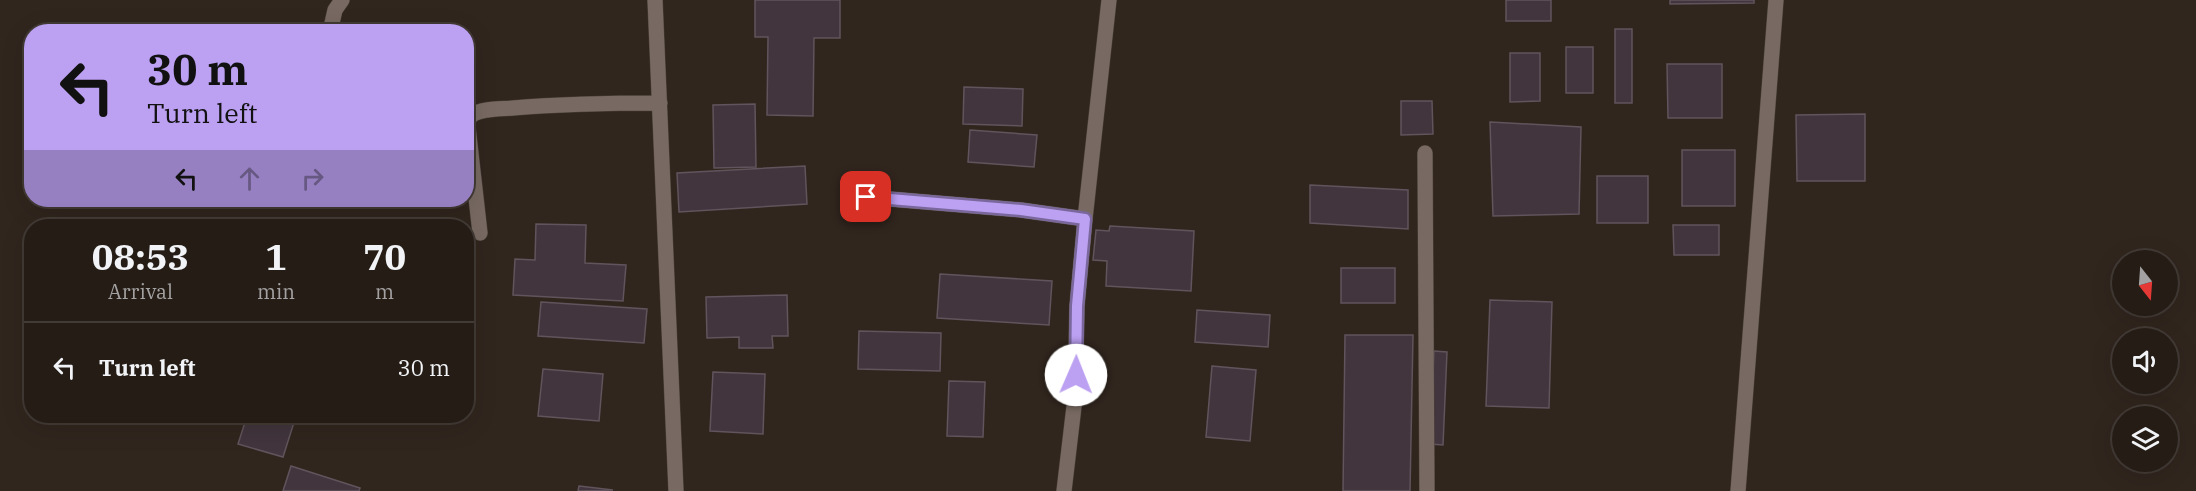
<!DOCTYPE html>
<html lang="en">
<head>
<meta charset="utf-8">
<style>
  :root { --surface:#251c16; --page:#312923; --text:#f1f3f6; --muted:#a3a1a1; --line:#423a35 }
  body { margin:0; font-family:"IBM Plex Serif",serif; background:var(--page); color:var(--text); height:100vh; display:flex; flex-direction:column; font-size:22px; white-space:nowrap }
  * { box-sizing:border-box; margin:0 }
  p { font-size:20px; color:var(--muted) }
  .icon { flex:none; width:33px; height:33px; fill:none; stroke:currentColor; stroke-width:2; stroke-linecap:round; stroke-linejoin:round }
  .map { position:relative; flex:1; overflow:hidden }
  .side { position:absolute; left:24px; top:219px; width:450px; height:204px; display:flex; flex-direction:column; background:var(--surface); border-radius:24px; box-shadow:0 6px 24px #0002,0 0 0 2px var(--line) }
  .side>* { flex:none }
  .hud { position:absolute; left:24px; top:24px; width:450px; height:183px; border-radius:24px; box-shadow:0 6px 24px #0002,0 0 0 2px var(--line); background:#bca0f2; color:#111; overflow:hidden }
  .needle { width:39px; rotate:163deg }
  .fabs { position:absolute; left:2112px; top:250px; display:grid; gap:12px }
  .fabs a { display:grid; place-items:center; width:66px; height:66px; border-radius:50%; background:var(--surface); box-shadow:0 6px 24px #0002,0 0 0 2px var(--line); font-size:30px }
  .pin { position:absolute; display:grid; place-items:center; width:51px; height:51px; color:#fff; margin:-26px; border-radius:12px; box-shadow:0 3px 9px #0006 }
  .me { position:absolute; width:66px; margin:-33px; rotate:1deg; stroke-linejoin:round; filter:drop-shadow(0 0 4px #0008) }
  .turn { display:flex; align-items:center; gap:21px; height:126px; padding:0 24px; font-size:27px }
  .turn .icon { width:78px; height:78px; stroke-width:2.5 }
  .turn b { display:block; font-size:42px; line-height:51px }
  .lanes { display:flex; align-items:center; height:57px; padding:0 24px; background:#0003; justify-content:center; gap:30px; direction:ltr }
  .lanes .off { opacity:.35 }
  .eta { display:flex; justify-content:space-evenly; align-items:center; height:102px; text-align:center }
  .eta b { font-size:36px; font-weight:800; line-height:42px }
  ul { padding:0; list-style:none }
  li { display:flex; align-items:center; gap:18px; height:90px; padding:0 24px; border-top:2px solid var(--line) }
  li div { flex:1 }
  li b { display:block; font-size:22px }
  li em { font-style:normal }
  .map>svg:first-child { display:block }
  .building { fill:#42353d; stroke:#61545c; stroke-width:1.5 }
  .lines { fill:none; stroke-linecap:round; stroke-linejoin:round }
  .street-casing { stroke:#4b423c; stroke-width:16 }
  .street { stroke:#786a62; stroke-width:15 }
  .route-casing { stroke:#7a689d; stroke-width:15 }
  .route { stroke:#bca0f2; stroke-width:10 }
</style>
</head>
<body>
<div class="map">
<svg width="2196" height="491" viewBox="0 0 2196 491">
  <rect width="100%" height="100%" fill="#31261e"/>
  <path class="building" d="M 755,0 L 840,0 L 840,38 L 814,38 L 813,116 L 767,115 L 768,37 L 755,37 Z
    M 1506,0 L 1551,0 L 1551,21 L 1506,21 Z
    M 1670,0 L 1754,0 L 1754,3 L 1670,4 Z
    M 1615,29 L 1632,29 L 1632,103 L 1615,103 Z
    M 1566,47 L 1593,47 L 1593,93 L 1566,93 Z
    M 1510,53 L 1540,53 L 1540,101 L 1510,102 Z
    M 1667,64 L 1722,64 L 1722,118 L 1668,118 Z
    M 964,87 L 1023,89 L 1022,126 L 963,124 Z
    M 1401,101 L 1432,101 L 1433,134 L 1401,135 Z
    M 755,104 L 756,167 L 714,168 L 713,105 Z
    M 1865,114 L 1865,181 L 1797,181 L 1796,115 Z
    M 1490,122 L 1581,127 L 1579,214 L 1493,216 Z
    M 970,130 L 1037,135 L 1034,167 L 968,162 Z
    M 1682,150 L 1735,150 L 1735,206 L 1682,206 Z
    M 805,166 L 807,204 L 679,212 L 677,173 Z
    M 1597,176 L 1648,176 L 1648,223 L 1597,223 Z
    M 1310,185 L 1408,190 L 1408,229 L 1310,223 Z
    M 536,224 L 586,225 L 585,263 L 626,265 L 623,301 L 513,295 L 515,259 L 535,260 Z
    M 1673,225 L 1719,225 L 1719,255 L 1674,255 Z
    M 1110,226 L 1194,231 L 1191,291 L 1106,286 L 1107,261 L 1093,260 L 1096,230 L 1109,231 Z
    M 1341,268 L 1395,268 L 1395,303 L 1341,303 Z
    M 940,274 L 1052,281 L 1049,325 L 937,318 Z
    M 787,295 L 788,336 L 772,336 L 773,348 L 739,348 L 739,337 L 707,338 L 706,297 Z
    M 1490,300 L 1552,302 L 1549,408 L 1486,406 Z
    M 541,302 L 647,309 L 644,343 L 538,336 Z
    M 1197,310 L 1270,315 L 1268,347 L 1195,342 Z
    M 859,331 L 941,333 L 940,371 L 858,369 Z
    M 1345,335 L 1413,335 L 1410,491 L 1343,491 Z
    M 1434,351 L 1447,352 L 1443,445 L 1430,444 Z
    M 1212,366 L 1256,370 L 1250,441 L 1206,437 Z
    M 543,369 L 603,374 L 599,421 L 538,416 Z
    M 713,372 L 765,374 L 763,434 L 710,431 Z
    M 949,381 L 985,382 L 983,437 L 947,436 Z
    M 247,416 L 296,416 L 283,457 L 238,444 Z
    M 291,466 L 360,488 L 359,491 L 283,491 Z
    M 579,486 L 613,490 L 578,491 Z"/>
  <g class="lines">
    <defs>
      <path id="street" d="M 655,0 L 676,491
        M 330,32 L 335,10 L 342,0
        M 1425,153 L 1427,491
        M 866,197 L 1021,210 L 1085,219
        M 480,233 L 468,127 C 468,122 468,119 472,115 C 482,108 501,109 513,108 C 562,104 610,103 660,103
        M 1064,491 L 1075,398 L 1077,306 L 1085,219 L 1109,0
        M 1738,491 L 1776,0"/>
    </defs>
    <use href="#street" class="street-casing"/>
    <use href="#street" class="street"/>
  </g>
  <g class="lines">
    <defs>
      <path id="route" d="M 866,197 L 1021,210 L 1085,219 L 1077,306 L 1076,375"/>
    </defs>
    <use href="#route" class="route-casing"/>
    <use href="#route" class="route"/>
  </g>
</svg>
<div class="fabs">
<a><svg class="needle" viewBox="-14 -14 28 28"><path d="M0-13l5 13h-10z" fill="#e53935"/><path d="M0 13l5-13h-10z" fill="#a3a1a1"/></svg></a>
<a><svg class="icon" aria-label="sound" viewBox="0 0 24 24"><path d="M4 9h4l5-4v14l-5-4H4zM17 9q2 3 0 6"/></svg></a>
<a><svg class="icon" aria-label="layers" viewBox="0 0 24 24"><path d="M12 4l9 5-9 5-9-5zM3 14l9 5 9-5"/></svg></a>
</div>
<div class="pin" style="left:866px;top:197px;background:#d93025"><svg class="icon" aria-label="arrive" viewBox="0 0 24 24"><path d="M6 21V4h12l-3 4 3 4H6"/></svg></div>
<svg class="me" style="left:1076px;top:375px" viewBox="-20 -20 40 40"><circle r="19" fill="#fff"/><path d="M0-13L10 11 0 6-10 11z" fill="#bca0f2"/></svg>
<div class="hud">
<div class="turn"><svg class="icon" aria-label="left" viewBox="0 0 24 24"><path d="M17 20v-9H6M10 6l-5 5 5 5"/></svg><div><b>30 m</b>Turn left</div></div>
<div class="lanes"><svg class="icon" aria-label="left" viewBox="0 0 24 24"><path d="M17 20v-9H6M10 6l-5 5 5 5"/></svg><svg class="icon off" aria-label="ahead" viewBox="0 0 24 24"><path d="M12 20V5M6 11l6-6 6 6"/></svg><svg class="icon off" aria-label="right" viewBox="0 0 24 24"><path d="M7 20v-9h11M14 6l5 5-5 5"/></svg></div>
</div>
<section class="side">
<div class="eta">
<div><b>08:53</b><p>Arrival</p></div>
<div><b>1</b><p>min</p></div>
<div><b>70</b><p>m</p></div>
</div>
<ul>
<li><svg class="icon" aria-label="left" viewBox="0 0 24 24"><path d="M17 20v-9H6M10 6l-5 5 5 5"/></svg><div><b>Turn left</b></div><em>30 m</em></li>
</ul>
</section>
</div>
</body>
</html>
